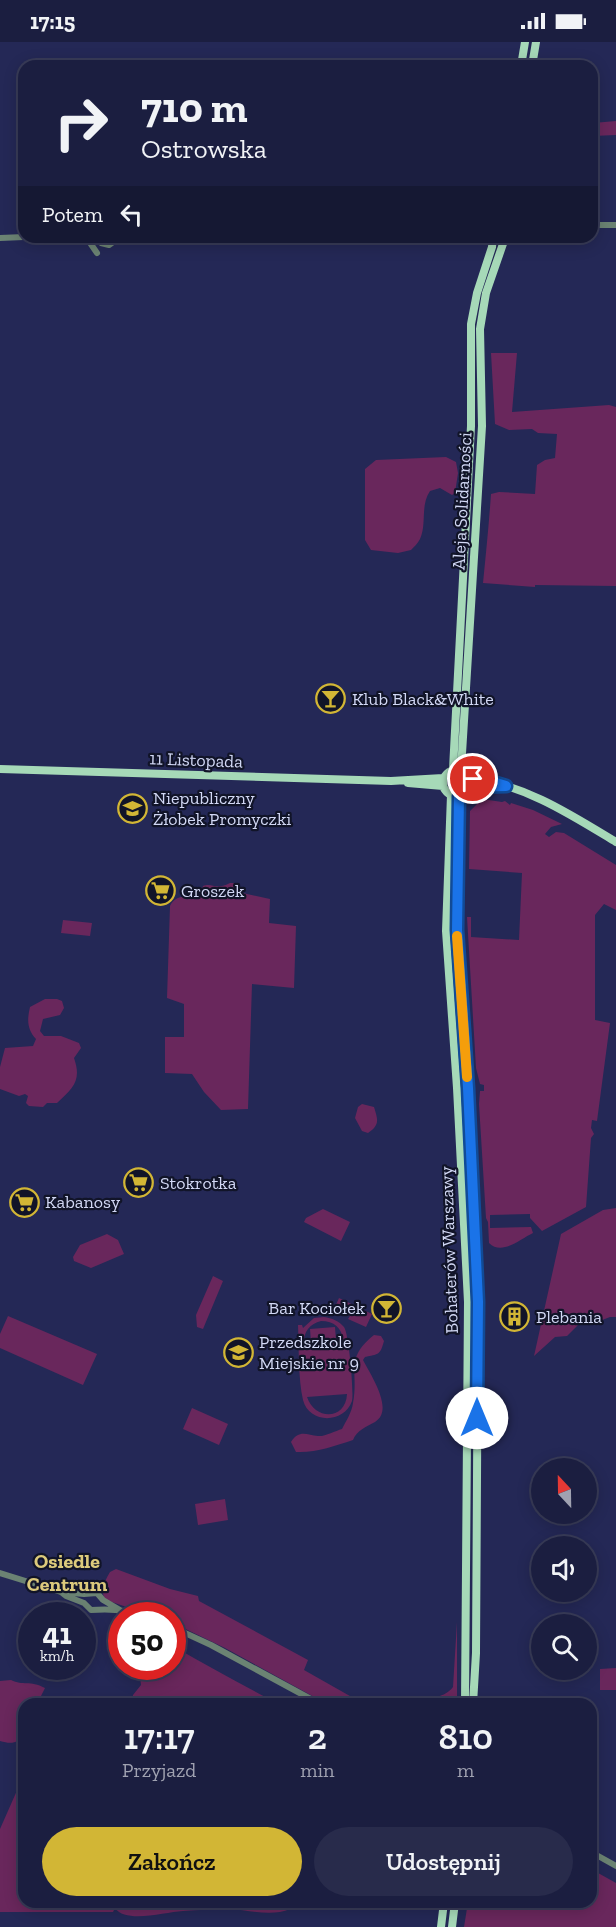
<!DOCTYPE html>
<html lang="pl">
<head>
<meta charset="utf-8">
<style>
  :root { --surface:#1b1e40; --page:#282b4b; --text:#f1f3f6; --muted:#a0a2b1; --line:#393c59; --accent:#d2b635 }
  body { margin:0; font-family:"Zilla Slab",serif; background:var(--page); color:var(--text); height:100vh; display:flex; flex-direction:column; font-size:22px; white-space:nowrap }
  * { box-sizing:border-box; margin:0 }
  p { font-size:20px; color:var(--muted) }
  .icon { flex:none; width:33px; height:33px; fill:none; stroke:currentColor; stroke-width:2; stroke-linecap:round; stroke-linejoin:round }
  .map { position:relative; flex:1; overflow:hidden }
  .drawer { position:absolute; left:18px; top:1656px; width:579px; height:210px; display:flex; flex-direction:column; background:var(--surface); border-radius:18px; box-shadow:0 3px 15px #0003,0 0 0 2px var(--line) }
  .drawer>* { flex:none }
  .guide { position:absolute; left:18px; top:18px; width:580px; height:183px; border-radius:18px; box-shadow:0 3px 15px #0003,0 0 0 2px var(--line); background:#1b1e40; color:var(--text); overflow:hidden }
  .needle { width:39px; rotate:338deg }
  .buttons { position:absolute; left:531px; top:1416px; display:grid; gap:12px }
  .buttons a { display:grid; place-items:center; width:66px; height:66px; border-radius:50%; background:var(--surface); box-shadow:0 3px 15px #0003,0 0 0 2px var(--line); font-size:30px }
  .speed { position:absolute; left:18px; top:1560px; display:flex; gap:12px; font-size:30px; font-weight:700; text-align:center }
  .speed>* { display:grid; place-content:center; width:78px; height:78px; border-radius:50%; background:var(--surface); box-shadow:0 3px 15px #0003,0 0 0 2px var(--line); line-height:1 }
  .speed small { font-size:15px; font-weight:400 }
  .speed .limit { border:9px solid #d22; background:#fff; color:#111 }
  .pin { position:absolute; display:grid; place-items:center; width:51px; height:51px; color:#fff; margin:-26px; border:3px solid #fff; border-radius:50%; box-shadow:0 2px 6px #0007 }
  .me { position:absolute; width:66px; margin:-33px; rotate:0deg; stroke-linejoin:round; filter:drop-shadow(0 0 4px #0008) }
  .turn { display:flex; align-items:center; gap:21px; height:126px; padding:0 24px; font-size:27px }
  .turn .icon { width:78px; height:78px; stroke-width:2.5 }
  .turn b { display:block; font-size:42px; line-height:51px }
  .then { display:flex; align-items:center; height:57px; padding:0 24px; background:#0003; gap:12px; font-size:22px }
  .eta { display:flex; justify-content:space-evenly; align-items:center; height:102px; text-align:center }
  .eta b { font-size:36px; font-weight:600; line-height:42px }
  .button { display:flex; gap:12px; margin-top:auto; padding:12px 24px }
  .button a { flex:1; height:69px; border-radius:36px; background:var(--accent); color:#111; font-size:24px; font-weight:600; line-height:69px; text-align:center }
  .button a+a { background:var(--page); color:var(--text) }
  .status { display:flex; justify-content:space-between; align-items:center; height:42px; padding:0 30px; background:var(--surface); direction:ltr }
  .status svg { height:16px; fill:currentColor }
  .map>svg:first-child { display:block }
  .green { fill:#69275c; fill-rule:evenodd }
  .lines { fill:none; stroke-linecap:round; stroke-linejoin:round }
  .minor { stroke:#6b8373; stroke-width:6 }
  .major { stroke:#a6d9b8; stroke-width:8 }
  .route-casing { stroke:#114b97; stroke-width:15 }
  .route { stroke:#1a73e8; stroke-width:10 }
  .slow { stroke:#f59e0b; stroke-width:10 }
  .labels { text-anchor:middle; stroke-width:4.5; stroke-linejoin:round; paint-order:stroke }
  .street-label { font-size:18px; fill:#d2d8f5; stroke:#111428 }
  .poi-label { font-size:18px; fill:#d2d8f5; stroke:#111428; text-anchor:start }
  .neighbourhood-label { font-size:20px; font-weight:bold; fill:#dcca7c; stroke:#111428 }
</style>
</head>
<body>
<div class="status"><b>17:15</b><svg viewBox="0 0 49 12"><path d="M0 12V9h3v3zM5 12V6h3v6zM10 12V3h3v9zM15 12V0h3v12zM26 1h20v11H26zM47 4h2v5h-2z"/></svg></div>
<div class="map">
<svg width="616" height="1885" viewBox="0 0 616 1885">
  <rect width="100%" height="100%" fill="#242856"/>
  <path class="green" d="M 616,79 L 616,93 L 593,94 L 593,81 Z
    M 491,311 L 517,311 L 512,370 L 609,363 L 616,365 L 616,544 L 535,543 L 535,545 L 483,541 C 486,511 489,481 491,452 L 499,450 L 535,452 L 537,423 L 545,418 L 555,416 L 557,392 L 538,391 L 532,387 L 509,388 L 495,382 Z
    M 446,415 L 456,420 L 458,431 L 455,451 L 452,453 L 440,446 L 430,449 C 420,464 427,482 420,497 C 418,501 414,505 411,508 L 398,511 L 371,508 L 365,498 L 365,427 L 376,418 Z
    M 482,757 L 502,760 L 505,759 L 510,763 L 511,761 L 533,768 L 562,782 L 551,785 L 545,792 L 549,795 L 556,790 L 564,791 L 616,823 L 616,868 L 604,862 L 595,873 L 595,978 L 610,981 L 597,1079 L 592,1078 L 591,1086 L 594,1092 L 591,1096 L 586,1165 L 542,1189 L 530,1176 L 530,1172 L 490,1173 L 490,1186 L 531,1185 L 533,1191 C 520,1197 502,1214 489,1201 L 488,1180 L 486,1176 L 479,1062 L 480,1049 L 484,1049 L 484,1043 L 480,1042 L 476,1026 L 467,875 L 471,875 L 471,895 L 519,898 L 522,831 L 469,827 L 470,769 Z
    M 230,841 L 236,841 L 240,849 L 238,850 L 270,857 L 269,881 L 296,884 L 294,946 L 252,942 L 248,1067 L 221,1068 L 204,1050 L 192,1032 L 165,1031 L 165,995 L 184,995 L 184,962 L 167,956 L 170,864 C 176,851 189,856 200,852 L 203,844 C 213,840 214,849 230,841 Z
    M 63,878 L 92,881 L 90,894 L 61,891 Z
    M 45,957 L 57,957 L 62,959 L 64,966 L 60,973 L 43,977 L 40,989 L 44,994 L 61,994 L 79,1001 L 81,1006 L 74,1016 C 82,1039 73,1046 57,1061 L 47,1061 L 43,1065 L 29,1064 L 26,1061 L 28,1054 L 25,1052 L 19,1054 L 0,1047 L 0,1025 L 5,1006 L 33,1004 L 36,997 C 27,987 27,978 30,965 Z
    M 362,1062 L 374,1065 C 378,1078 380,1083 368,1091 L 362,1089 L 355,1076 L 358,1065 Z
    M 616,1166 L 616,1275 L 610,1275 L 597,1280 L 580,1281 L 567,1294 L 555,1295 L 534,1314 L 561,1192 L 603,1168 Z
    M 323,1167 L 350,1180 L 341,1199 L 304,1180 L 306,1176 Z
    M 107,1192 L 118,1198 L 124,1212 L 91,1226 L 74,1219 L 73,1215 L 80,1203 Z
    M 213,1234 L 223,1239 L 203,1287 L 197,1285 L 196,1273 Z
    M 339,1256 L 372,1272 L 366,1285 L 348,1277 L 350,1274 L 335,1265 Z
    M 8,1274 L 97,1312 L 83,1343 L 0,1306 L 0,1292 Z
    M 324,1275 C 332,1276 339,1279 344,1285 C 349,1292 354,1351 352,1359 C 344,1382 309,1382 303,1358 C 298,1337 299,1305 298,1283 L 302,1283 L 303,1286 L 314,1276 ZM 321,1279 C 334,1279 342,1286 343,1298 L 336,1298 L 335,1285 L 310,1287 L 311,1300 L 304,1300 C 304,1289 310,1282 321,1279 ZM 347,1352 C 346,1378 315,1379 307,1355 Z
    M 374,1293 L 381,1294 L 384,1299 C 380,1314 378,1312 365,1315 L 363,1318 C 370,1332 395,1368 375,1380 C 366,1385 357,1388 353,1398 C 334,1404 316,1411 296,1410 L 291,1400 C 299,1387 307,1393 318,1394 C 324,1395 335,1389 342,1387 C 346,1379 352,1370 353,1361 C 359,1329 344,1317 374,1293 Z
    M 192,1366 L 228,1382 L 219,1403 L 183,1387 Z
    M 225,1457 L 228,1478 L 198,1483 L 195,1462 Z
    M 116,1527 L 170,1547 L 198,1554 L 199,1559 L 308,1618 L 304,1628 L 364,1662 L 327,1662 L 225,1606 L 173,1581 L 172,1574 L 150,1573 L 106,1558 C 99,1549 105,1539 110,1530 Z
    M 457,1580 L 457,1662 L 419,1662 C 430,1655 445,1656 453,1645 Z
    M 173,1604 C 207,1624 243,1643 278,1662 L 132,1662 L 133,1653 L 141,1643 L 139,1625 L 172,1624 Z
    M 616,1626 L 616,1648 L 600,1648 L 600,1627 Z
    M 11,1638 C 23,1644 30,1638 45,1646 L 37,1662 L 24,1662 C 24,1681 29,1708 0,1699 L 0,1639 Z
    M 19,1744 L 24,1744 L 24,1860 L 293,1860 L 290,1867 C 272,1875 249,1868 230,1867 C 214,1867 198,1868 183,1869 C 165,1870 126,1882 115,1866 L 113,1870 L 0,1870 L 0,1787 Z
    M 591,1827 L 616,1841 L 616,1885 L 464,1885 L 468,1860 L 591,1860 Z"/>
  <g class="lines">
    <path class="minor" d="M 592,183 L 616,183
      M 86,195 L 97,211
      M 98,195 L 101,201 L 109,203 L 120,195
      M 0,196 L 24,195
      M 0,1531 L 61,1550 L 66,1554 L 84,1561 L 91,1568 C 108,1567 123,1567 140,1574
      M 61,1550 L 84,1552 L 97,1551 L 103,1558 L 120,1568
      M 172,1585 L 211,1603 L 320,1662
      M 591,1810 L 616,1824"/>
    <path class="major" d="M 521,24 L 525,0
      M 532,24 L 536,0
      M 0,727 L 391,739 L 443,736
      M 453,727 L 471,384 L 471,282 L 477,251 L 492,205 L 493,195
      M443 741a13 13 0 1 1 26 0a13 13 0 1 1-26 0Z
      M 461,728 L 482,384 L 480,287 L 486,251 L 505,196
      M 469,736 C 524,742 570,772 616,800
      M 408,741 L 443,744
      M 469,745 L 500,745
      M 451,753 L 446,889 L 457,1046 L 468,1260 L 465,1662
      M 459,754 L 457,888 L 467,1046 L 478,1260 L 476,1611 L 473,1662
      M 441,1885 L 444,1860
      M 452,1885 L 455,1860"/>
  </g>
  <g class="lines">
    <defs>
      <path id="route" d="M 473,737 L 483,737 L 506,744 L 469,745 L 459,754 L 457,888 L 468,1046 L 478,1260 L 477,1376"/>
    </defs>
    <use href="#route" class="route-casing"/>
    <use href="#route" class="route"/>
    <path class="slow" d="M 457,894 L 467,1035"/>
  </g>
  <defs>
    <symbol id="bar-ring" viewBox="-11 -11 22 22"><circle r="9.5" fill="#111428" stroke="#d2b635" stroke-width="1.5"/><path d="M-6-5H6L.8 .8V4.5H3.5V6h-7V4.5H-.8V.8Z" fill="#d2b635"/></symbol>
    <symbol id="school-ring" viewBox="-11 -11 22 22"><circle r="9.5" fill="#111428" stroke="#d2b635" stroke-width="1.5"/><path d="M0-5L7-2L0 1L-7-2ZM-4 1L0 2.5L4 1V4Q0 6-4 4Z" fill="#d2b635"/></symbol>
    <symbol id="supermarket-ring" viewBox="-11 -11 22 22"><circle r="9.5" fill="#111428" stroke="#d2b635" stroke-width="1.5"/><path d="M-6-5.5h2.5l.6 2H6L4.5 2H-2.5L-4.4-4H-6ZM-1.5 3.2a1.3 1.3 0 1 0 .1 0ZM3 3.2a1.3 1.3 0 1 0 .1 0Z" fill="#d2b635"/></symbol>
    <symbol id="building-ring" viewBox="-11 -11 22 22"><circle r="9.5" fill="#111428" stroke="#d2b635" stroke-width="1.5"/><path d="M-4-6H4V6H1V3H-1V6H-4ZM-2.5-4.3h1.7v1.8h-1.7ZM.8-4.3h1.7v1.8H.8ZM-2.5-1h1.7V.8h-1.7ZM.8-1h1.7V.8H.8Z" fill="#d2b635"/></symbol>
  </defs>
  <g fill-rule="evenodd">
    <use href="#bar-ring" x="314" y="640" width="33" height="33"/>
    <use href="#school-ring" x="116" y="750" width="33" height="33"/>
    <use href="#supermarket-ring" x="144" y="832" width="33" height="33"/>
    <use href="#supermarket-ring" x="122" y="1124" width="33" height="33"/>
    <use href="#supermarket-ring" x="8" y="1144" width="33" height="33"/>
    <use href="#bar-ring" x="370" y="1250" width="33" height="33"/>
    <use href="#building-ring" x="498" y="1258" width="33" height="33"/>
    <use href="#school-ring" x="222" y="1294" width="33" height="33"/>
  </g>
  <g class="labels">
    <g class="street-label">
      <text transform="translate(462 459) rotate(-87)" y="6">Aleja Solidarności</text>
      <text transform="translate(196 718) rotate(2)" y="6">11 Listopada</text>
      <text transform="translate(449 1208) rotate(-92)" y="6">Bohaterów Warszawy</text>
    </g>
    <g class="poi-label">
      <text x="352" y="663">Klub Black&amp;White</text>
      <text x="153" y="762">Niepubliczny<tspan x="153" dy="21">Żłobek Promyczki</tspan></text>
      <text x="181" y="855">Groszek</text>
      <text x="160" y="1147">Stokrotka</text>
      <text x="45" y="1166">Kabanosy</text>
      <text x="365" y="1272" text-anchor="end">Bar Kociołek</text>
      <text x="536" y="1281">Plebania</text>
      <text x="259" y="1306">Przedszkole<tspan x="259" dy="21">Miejskie nr 9</tspan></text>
    </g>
    <g class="neighbourhood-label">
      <text x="67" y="1526">Osiedle<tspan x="67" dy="23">Centrum</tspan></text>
    </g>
  </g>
</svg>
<div class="buttons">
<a><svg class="needle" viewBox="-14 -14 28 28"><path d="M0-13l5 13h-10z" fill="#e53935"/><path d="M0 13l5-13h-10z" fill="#a0a2b1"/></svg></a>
<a><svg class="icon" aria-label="sound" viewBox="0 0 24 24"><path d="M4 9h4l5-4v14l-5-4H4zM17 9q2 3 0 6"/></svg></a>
<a><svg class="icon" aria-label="search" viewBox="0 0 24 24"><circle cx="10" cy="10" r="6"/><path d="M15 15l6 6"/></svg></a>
</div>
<div class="speed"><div>41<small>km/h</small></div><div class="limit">50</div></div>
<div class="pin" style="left:473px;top:737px;background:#d93025"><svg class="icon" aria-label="arrive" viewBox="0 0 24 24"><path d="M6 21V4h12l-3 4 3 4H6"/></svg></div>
<svg class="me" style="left:477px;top:1376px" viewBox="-20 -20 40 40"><circle r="19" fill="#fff"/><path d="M0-13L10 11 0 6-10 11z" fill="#1a73e8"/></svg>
<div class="guide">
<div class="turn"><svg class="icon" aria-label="right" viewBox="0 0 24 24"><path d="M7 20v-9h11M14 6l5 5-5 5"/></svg><div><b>710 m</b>Ostrowska</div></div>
<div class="then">Potem<svg class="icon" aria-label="left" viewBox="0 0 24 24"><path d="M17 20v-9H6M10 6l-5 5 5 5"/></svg></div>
</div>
<section class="drawer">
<div class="eta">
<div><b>17:17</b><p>Przyjazd</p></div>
<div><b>2</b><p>min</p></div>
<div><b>810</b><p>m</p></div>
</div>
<div class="button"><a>Zakończ</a><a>Udostępnij</a></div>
</section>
</div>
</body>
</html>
